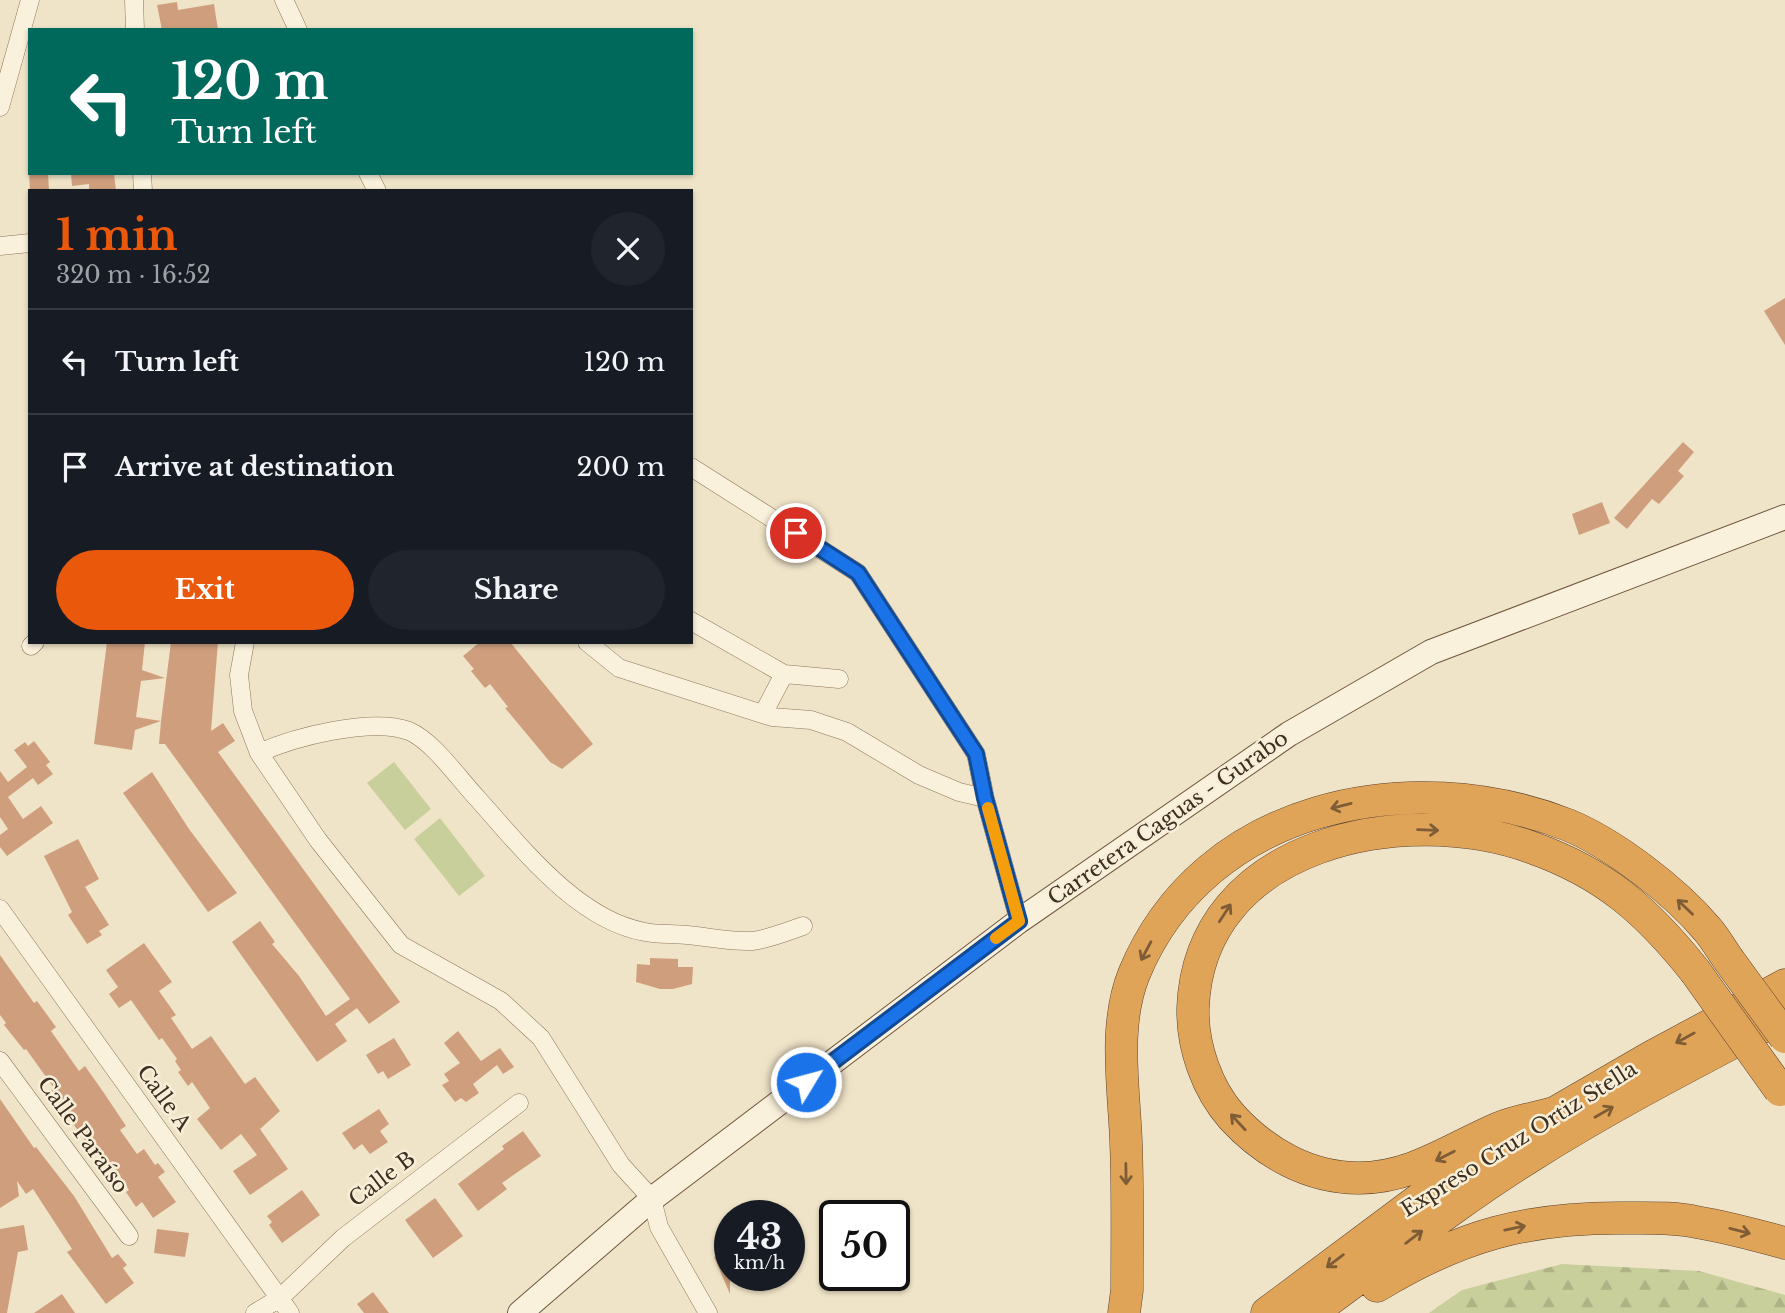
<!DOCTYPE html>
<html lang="en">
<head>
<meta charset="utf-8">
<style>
  :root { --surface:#171b24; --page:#20242c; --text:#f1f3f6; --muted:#9ea1a6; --line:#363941; --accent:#ea580c }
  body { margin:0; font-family:"Libre Baskerville",serif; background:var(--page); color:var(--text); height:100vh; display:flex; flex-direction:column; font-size:26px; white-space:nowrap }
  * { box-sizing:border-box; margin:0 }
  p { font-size:23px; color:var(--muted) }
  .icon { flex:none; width:38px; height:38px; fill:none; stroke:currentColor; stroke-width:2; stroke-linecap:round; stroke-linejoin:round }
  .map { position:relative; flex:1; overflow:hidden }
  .panel { position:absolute; left:28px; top:189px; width:665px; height:455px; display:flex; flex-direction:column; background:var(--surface); border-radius:0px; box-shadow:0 2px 5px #0004 }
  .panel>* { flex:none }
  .top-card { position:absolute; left:28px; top:28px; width:665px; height:147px; border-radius:0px; box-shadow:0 2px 5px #0004; background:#00695c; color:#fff; overflow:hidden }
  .speed { position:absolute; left:714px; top:1200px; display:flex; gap:14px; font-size:35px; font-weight:700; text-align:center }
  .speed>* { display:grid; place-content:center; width:91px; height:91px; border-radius:50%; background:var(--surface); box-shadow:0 2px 5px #0004; line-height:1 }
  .speed small { font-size:18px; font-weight:400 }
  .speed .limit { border:4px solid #111; border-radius:10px; background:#fff; color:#111 }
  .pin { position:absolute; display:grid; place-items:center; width:60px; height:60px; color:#fff; margin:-30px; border:4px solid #fff; border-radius:50%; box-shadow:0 2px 7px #0007 }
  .me { position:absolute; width:77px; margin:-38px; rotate:53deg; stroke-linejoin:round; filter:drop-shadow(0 0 5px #0008) }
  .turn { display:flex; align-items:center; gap:24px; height:147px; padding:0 28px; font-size:32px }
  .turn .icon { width:91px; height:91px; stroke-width:2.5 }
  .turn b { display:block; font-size:49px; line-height:60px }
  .round { display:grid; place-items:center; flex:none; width:74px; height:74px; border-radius:37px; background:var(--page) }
  .head { display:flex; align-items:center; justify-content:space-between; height:119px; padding:0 28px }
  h1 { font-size:42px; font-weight:700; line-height:52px; color:var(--accent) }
  .button { display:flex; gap:14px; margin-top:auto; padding:14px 28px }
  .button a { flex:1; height:80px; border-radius:42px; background:var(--accent); color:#fff; font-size:28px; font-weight:700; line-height:80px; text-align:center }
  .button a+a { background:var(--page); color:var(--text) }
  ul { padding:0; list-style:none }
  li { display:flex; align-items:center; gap:21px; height:105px; padding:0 28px; border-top:2px solid var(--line) }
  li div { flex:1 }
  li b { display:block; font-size:26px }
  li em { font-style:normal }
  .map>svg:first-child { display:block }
  .green { fill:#c9cf9b }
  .forest { fill:url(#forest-firs) }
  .building { fill:#cf9f7d }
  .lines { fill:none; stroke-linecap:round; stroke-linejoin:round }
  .minor-casing { stroke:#8d765c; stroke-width:19 }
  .secondary-casing { stroke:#6f573f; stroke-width:26 }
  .motorway-casing { stroke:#5b4430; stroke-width:33 }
  .minor { stroke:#faf1dc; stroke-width:18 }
  .secondary { stroke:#faf1dc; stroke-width:24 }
  .motorway { stroke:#e0a458; stroke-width:32 }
  .motorway-bridge-casing { stroke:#5b4430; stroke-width:33; stroke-linecap:butt }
  .motorway-bridge { stroke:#e0a458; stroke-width:32 }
  .oneway { stroke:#7e5d36 }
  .route-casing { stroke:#114b97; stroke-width:18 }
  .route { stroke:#1a73e8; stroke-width:12 }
  .slow { stroke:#f59e0b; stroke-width:12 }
  .labels { text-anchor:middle; stroke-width:5; stroke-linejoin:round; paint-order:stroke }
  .street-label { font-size:21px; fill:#3d2e20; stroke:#f7eed8 }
</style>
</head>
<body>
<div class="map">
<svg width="1785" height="1313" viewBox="0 0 1785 1313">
  <defs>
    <pattern id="forest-firs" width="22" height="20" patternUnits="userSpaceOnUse" patternTransform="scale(1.75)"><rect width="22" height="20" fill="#c9cf9b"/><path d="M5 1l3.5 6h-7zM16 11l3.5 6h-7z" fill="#aeb285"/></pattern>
  </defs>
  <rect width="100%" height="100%" fill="#f0e4c8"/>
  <path class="green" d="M 394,762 L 431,809 L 405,830 L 367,783 Z
    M 440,818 L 485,876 L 459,896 L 414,839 Z"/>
  <path class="forest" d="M 1562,1264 L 1699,1271 L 1785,1295 L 1785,1313 L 1429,1313 L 1462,1290 Z"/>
  <path class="building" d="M 177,2 L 178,10 L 214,4 L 218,30 L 162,30 L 157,5 Z
    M 29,173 L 48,173 L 49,190 L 30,191 Z
    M 71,173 L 114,173 L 116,191 L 89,191 L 89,184 L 72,186 Z
    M 1785,298 L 1785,345 L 1764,311 Z
    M 1683,442 L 1694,452 L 1678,471 L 1684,476 L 1659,504 L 1652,499 L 1627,529 L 1614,518 Z
    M 1602,502 L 1610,523 L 1579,535 L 1572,514 Z
    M 107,642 L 145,642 L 142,670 L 165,678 L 141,681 L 136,717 L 161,721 L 171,642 L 218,642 L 211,731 L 223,723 L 235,741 L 218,752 L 400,1002 L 369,1024 L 357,1008 L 335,1024 L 347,1041 L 317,1062 L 232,942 L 260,921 L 275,942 L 272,944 L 299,976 L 326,1016 L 350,999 L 165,744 L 159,744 L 161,721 L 135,730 L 132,750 L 94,744 Z
    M 480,642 L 510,642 L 593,744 L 562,769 L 550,762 L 505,708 L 508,707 L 490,684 L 485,688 L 471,671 L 474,669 L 463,656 Z
    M 34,741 L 50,762 L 46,765 L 53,774 L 38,785 L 33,778 L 8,797 L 23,819 L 41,806 L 53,823 L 7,856 L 0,847 L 0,835 L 8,829 L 0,817 L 0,771 L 8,782 L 27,767 L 14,750 L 25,742 L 28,746 Z
    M 152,772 L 189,829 L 237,893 L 208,912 L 123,793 Z
    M 78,839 L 99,879 L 85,887 L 109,925 L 99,931 L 102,935 L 87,944 L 68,915 L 72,912 L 44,856 Z
    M 144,943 L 172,982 L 159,991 L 176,1015 L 171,1018 L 192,1049 L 211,1036 L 245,1084 L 255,1077 L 280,1111 L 260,1129 L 288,1169 L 250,1195 L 233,1171 L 257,1155 L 241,1134 L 221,1150 L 197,1119 L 210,1108 L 192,1082 L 188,1086 L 178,1072 L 181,1070 L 175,1061 L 177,1059 L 162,1038 L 159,1040 L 131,1000 L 119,1008 L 109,994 L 118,987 L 106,970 Z
    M 0,955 L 34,1003 L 37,1001 L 56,1027 L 51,1031 L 79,1071 L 85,1066 L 104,1093 L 126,1126 L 120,1130 L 137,1154 L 144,1149 L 155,1165 L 158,1163 L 165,1172 L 158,1177 L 176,1202 L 153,1218 L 142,1202 L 136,1207 L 126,1192 L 129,1190 L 126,1185 L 111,1162 L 106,1165 L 88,1141 L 86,1142 L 50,1091 L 54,1088 L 26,1049 L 24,1050 L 4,1025 L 6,1023 L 0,1015 Z
    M 650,958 L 678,959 L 678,967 L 693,967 L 692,984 L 673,989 L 660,989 L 636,982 L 637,964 L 650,965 Z
    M 458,1031 L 481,1061 L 500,1048 L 514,1067 L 503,1074 L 497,1065 L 473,1084 L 479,1093 L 466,1102 L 461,1098 L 455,1102 L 442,1085 L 449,1081 L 444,1074 L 460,1063 L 444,1043 Z
    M 394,1038 L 411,1065 L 388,1079 L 383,1071 L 378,1074 L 366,1055 Z
    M 0,1099 L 34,1148 L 36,1147 L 74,1196 L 112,1258 L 118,1254 L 127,1265 L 123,1268 L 134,1283 L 106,1304 L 67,1252 L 72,1249 L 33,1189 L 26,1194 L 17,1181 L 19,1196 L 0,1208 Z
    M 379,1109 L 389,1124 L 380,1131 L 388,1142 L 370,1154 L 362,1144 L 354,1150 L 342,1133 Z
    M 523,1131 L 541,1156 L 502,1183 L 507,1189 L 478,1211 L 458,1184 L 504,1149 L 502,1146 Z
    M 302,1190 L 320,1215 L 282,1243 L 269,1225 L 272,1222 L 267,1216 Z
    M 435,1198 L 463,1236 L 433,1258 L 405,1220 Z
    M 24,1225 L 28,1250 L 18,1252 L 7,1313 L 0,1313 L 0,1229 Z
    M 157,1229 L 189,1233 L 185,1257 L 154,1253 Z
    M 730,1250 L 730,1294 L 714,1257 Z
    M 373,1292 L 389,1313 L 364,1313 L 357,1304 Z
    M 62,1294 L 75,1313 L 34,1313 Z"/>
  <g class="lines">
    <defs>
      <path id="minor" d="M 134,0 L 135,30
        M 284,0 L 298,30
        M 0,107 L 30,0
        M 142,173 L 143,191
        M 368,173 L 377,191
        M 0,246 L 30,243
        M 691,467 L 858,573 L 976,754 L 985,798 L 1019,921
        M 691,621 L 784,674 L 839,679
        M 245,642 L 239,675 L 243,711 L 259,753 L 318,840 L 401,945 L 501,1001 L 541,1038 L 621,1165 L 652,1199 L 659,1227 L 708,1313
        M 587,642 L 619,668 L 772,717 L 811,720 L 847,732 L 919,775 L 959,792 L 985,798
        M 31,646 L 35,642
        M 763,714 L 784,674
        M 259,753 C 294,737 372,717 409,731 C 433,741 459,779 477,798 C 521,847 577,920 645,932 C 659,935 674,933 688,935 C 709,937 730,942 752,941 C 769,939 786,932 803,926
        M 0,909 L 290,1313
        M 0,1061 L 129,1236
        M 255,1313 L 280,1298 L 343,1238 L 519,1103"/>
      <path id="secondary" d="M 520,1313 L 652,1199 L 1019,921 L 1289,734 L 1431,652 L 1785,517"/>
      <path id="motorway" d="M 1553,1113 C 1536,1118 1516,1121 1499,1128 C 1452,1148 1412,1178 1359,1178 C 1309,1178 1265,1153 1232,1117 C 1207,1089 1192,1046 1193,1008 C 1199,842 1405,801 1533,848 C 1606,874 1648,912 1695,971
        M 1537,1123 L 1651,1057 L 1785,985
        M 1377,1286 C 1461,1235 1528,1217 1626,1218 C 1649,1218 1674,1217 1696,1222 C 1726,1227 1756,1235 1785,1243
        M 1124,1313 L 1127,1290 C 1127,1241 1128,1191 1126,1142 C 1124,1088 1113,1026 1134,974 C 1204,804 1410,763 1568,825 C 1614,844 1675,891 1707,929 C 1715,938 1721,949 1728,959
        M 1267,1313 L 1425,1195 L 1497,1149
        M 1311,1313 C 1383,1261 1453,1205 1528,1158 C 1611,1105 1698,1061 1785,1015"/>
    </defs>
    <use href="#minor" class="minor-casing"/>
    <use href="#secondary" class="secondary-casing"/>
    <use href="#motorway" class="motorway-casing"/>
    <use href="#minor" class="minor"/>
    <use href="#secondary" class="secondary"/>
    <use href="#motorway" class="motorway"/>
    <defs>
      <path id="motorway-bridge" d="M 1728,959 L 1785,1037
        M 1695,971 L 1780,1090"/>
    </defs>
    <use href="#motorway-bridge" class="motorway-bridge-casing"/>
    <use href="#motorway-bridge" class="motorway-bridge"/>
  </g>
  <defs><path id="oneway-shaft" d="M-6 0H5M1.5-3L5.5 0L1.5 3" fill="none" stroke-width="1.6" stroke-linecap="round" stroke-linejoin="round" transform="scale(1.75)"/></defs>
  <g class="oneway">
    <use href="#oneway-shaft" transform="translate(1341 806) rotate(166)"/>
    <use href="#oneway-shaft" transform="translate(1428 830) rotate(2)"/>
    <use href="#oneway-shaft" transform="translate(1685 907) rotate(-136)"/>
    <use href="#oneway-shaft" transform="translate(1225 913) rotate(-57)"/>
    <use href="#oneway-shaft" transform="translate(1146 951) rotate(118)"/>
    <use href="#oneway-shaft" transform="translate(1685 1038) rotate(151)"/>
    <use href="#oneway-shaft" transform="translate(1604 1112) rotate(-30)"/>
    <use href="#oneway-shaft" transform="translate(1238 1122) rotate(-133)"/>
    <use href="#oneway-shaft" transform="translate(1445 1156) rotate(153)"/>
    <use href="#oneway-shaft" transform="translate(1126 1174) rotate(89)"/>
    <use href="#oneway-shaft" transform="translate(1515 1228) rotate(-12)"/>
    <use href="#oneway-shaft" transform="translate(1740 1231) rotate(14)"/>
    <use href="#oneway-shaft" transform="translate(1414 1237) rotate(-37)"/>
    <use href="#oneway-shaft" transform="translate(1335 1261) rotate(143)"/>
  </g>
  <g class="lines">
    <defs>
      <path id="route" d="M 796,533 L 858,573 L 976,754 L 985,798 L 1019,921 L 806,1082"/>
    </defs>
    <use href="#route" class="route-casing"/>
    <use href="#route" class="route"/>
    <path class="slow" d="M 988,808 L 1019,921 L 996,938"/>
  </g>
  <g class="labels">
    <g class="street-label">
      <text transform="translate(1168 818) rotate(-35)" y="7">Carretera Caguas - Gurabo</text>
      <text transform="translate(164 1098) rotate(54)" y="7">Calle A</text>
      <text transform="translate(83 1135) rotate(54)" y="7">Calle Paraíso</text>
      <text transform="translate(1519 1139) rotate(-32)" y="7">Expreso Cruz Ortiz Stella</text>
      <text transform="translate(382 1179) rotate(-37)" y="7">Calle B</text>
    </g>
  </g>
</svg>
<div class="speed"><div>43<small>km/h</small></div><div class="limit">50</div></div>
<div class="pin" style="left:796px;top:533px;background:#d93025"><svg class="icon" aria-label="arrive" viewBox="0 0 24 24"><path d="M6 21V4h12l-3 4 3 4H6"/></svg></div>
<svg class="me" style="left:806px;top:1082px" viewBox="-20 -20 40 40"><circle r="17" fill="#1a73e8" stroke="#fff" stroke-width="3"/><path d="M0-11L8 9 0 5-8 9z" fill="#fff"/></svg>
<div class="top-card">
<div class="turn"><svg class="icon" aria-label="left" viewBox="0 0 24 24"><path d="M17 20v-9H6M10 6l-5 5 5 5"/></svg><div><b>120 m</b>Turn left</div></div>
</div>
<section class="panel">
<div class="head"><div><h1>1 min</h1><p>320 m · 16:52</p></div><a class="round"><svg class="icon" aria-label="close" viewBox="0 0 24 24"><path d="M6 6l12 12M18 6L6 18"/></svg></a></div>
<ul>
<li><svg class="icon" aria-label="left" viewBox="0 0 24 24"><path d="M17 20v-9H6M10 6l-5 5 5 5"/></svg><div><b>Turn left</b></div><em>120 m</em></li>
<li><svg class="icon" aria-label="arrive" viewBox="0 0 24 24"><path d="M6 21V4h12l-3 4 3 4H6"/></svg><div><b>Arrive at destination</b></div><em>200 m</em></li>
</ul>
<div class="button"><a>Exit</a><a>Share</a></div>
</section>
</div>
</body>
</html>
